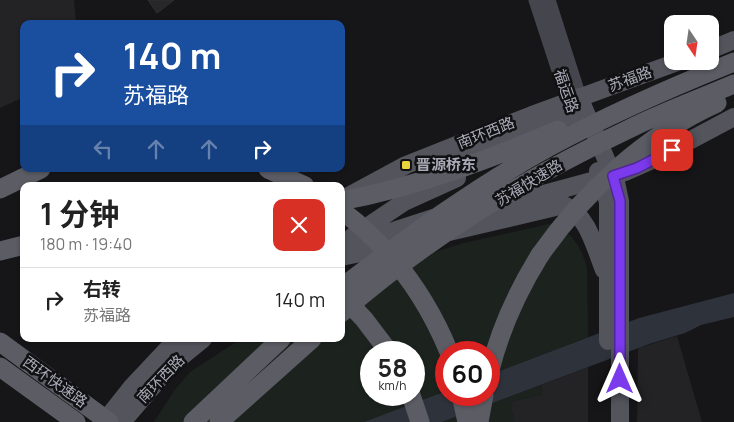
<!DOCTYPE html>
<html lang="zh">
<head>
<meta charset="utf-8">
<style>
  :root { --surface:#fff; --page:#f6f6f6; --text:#222; --muted:#767676; --line:#e0e0e0 }
  body { margin:0; font-family:Manrope,"Noto Sans SC",sans-serif; background:var(--page); color:var(--text); height:100vh; display:flex; flex-direction:column; font-size:19px; white-space:nowrap }
  * { box-sizing:border-box; margin:0 }
  p { font-size:16px; color:var(--muted) }
  .icon { flex:none; width:28px; height:28px; fill:none; stroke:currentColor; stroke-width:2; stroke-linecap:round; stroke-linejoin:round }
  .map { position:relative; flex:1; overflow:hidden }
  .sheet { position:absolute; left:20px; top:182px; width:325px; height:160px; display:flex; flex-direction:column; background:var(--surface); border-radius:10px; box-shadow:0 1px 4px #0004 }
  .sheet>* { flex:none }
  .hud { position:absolute; left:20px; top:20px; width:325px; height:152px; border-radius:10px; box-shadow:0 1px 4px #0004; background:#1a4fa0; color:#fff; overflow:hidden }
  .needle { width:32px; rotate:167deg }
  .fabs { position:absolute; left:664px; top:15px; display:grid; gap:10px }
  .fabs a { display:grid; place-items:center; width:55px; height:55px; border-radius:10px; background:var(--surface); box-shadow:0 1px 4px #0004; font-size:25px }
  .speed { position:absolute; left:360px; top:341px; display:flex; gap:10px; font-size:25px; font-weight:700; text-align:center }
  .speed>* { display:grid; place-content:center; width:65px; height:65px; border-radius:50%; background:var(--surface); box-shadow:0 1px 4px #0004; line-height:1 }
  .speed small { font-size:12px; font-weight:400 }
  .speed .limit { border:8px solid #d22; background:#fff; color:#111 }
  .pin { position:absolute; display:grid; place-items:center; width:42px; height:42px; color:#fff; margin:-21px; border-radius:10px; box-shadow:0 2px 8px #0006 }
  .me { position:absolute; width:55px; margin:-28px; rotate:0deg; stroke-linejoin:round; filter:drop-shadow(0 0 4px #0008) }
  .turn { display:flex; align-items:center; gap:18px; height:105px; padding:0 20px; font-size:22px }
  .turn .icon { width:65px; height:65px; stroke-width:2.5 }
  .turn b { display:block; font-size:35px; line-height:42px }
  .lanes { display:flex; align-items:center; height:48px; padding:0 20px; background:#0003; justify-content:center; gap:25px; direction:ltr }
  .lanes .off { opacity:.35 }
  .round { display:grid; place-items:center; flex:none; width:52px; height:52px; border-radius:10px; background:var(--page) }
  .overview { display:flex; align-items:center; justify-content:space-between; height:85px; padding:0 20px }
  h1 { font-size:30px; font-weight:700; line-height:38px }
  ul { padding:0; list-style:none }
  li { display:flex; align-items:center; gap:15px; height:65px; padding:0 20px; border-top:1px solid var(--line) }
  li div { flex:1 }
  li b { display:block; font-size:19px }
  li em { font-style:normal }
  .map>svg:first-child { display:block }
  .built { fill:#232225 }
  .green { fill:#1c231f; fill-rule:evenodd }
  .water { fill:#2d323b }
  .building { fill:#272629; stroke:#313034 }
  .lines { fill:none; stroke-linecap:round; stroke-linejoin:round }
  .secondary { stroke:#45464d; stroke-width:15 }
  .primary { stroke:#53545c; stroke-width:18 }
  .trunk { stroke:#5b5c64; stroke-width:19 }
  .trunk-bridge { stroke:#5b5c64; stroke-width:19 }
  .route-casing { stroke:#51269a; stroke-width:12 }
  .route { stroke:#7c3aed; stroke-width:9 }
  .poi-dot { fill:#e9d23d; stroke:#111113; stroke-width:2 }
  .labels { text-anchor:middle; stroke-width:5; stroke-linejoin:round; paint-order:stroke }
  .street-label { font-size:15px; fill:#a9aab7; stroke:#111113 }
  .poi-label { font-size:15px; font-weight:bold; fill:#a9aab7; stroke:#111113; text-anchor:start }
</style>
</head>
<body>
<div class="map">
<svg width="734" height="422" viewBox="0 0 734 422">
  <rect width="100%" height="100%" fill="#161618"/>
  <path class="built" d="M 0,0 L 74,0 L 76,24 L 24,24 L 24,97 L 0,108 Z
    M 677,336 L 702,422 L 637,422 L 638,348 Z
    M 588,367 L 588,422 L 514,422 L 510,402 L 542,394 L 541,385 Z"/>
  <path class="green" d="M 549,224 C 571,229 582,248 587,268 L 588,337 L 489,375 L 489,352 L 446,352 L 446,391 L 364,422 L 154,422 L 174,391 L 190,372 L 241,339 L 341,339 L 341,281 L 464,243 ZM 371,352 L 414,352 L 414,395 L 371,395 Z
    M 541,385 L 542,394 L 510,402 L 514,422 L 442,422 Z"/>
  <path class="water" d="M 734,293 L 734,317 L 701,325 L 685,333 L 649,344 L 442,422 L 364,422 L 446,391 L 446,395 L 489,395 L 489,375 L 639,318 Z"/>
  <path class="building" d="M 148,0 L 174,0 L 157,13 Z"/>
  <g class="lines">
    <path class="secondary" d="M 536,0 L 569,101
      M 548,0 L 579,97"/>
    <path class="primary" d="M 710,50 L 734,40
      M 579,97 L 616,182 L 620,201 L 620,422
      M 444,162 L 585,111
      M 598,171 L 608,202 L 608,341
      M 345,198 L 406,165 L 532,115 L 680,61
      M 490,204 L 518,201 L 625,172 L 657,158 L 734,117
      M 449,232 L 564,205 C 588,215 595,248 604,270
      M 352,237 L 404,202 L 457,178
      M 341,248 L 433,218
      M 341,257 L 395,246
      M 104,422 L 131,388 L 177,339
      M 122,422 L 171,365 L 203,339"/>
    <path class="trunk" d="M 268,169 L 305,186
      M 0,189 L 41,169
      M 0,251 L 24,245
      M 0,367 L 76,422
      M 489,374 C 499,332 517,292 540,255
      M 411,395 L 420,422
      M 461,395 L 467,422
      M 193,422 L 281,339
      M 219,422 L 312,339
      M 479,422 L 484,395"/>
    <path class="trunk-bridge" d="M 341,201 C 416,187 488,160 558,130
      M 341,210 C 390,247 426,296 449,352
      M 540,255 C 584,192 646,135 717,103
      M 341,288 C 408,237 477,186 551,146 C 610,114 672,87 734,62
      M 342,296 L 364,319 L 389,352
      M 341,313 C 426,239 527,177 629,129 C 663,112 699,99 734,84
      M 0,342 L 109,422"/>
  </g>
  <g class="lines">
    <defs>
      <path id="route" d="M 620,379 L 620,201 L 613,176 L 637,168 L 672,150"/>
    </defs>
    <use href="#route" class="route-casing"/>
    <use href="#route" class="route"/>
  </g>
  <rect class="poi-dot" x="401" y="160" width="10" height="10" rx="2.5"/>
  <g class="labels">
    <g class="street-label">
      <text transform="translate(630 79) rotate(-20)" y="5">苏福路</text>
      <text transform="translate(566 91) rotate(71)" y="5">福运路</text>
      <text transform="translate(486 133) rotate(-22)" y="5">南环西路</text>
      <text transform="translate(529 183) rotate(-31)" y="5">苏福快速路</text>
      <text transform="translate(161 379) rotate(-46)" y="5">南环西路</text>
      <text transform="translate(55 382) rotate(36)" y="5">西环快速路</text>
    </g>
    <g class="poi-label">
      <text x="416" y="170">晋源桥东</text>
    </g>
  </g>
</svg>
<div class="fabs">
<a><svg class="needle" viewBox="-14 -14 28 28"><path d="M0-13l5 13h-10z" fill="#e53935"/><path d="M0 13l5-13h-10z" fill="#767676"/></svg></a>
</div>
<div class="speed"><div>58<small>km/h</small></div><div class="limit">60</div></div>
<div class="pin" style="left:672px;top:150px;background:#d93025"><svg class="icon" aria-label="arrive" viewBox="0 0 24 24"><path d="M6 21V4h12l-3 4 3 4H6"/></svg></div>
<svg class="me" style="left:620px;top:379px" viewBox="-20 -20 40 40"><path d="M0-17L14 15 0 8-14 15z" fill="#7c3aed" stroke="#fff" stroke-width="4"/></svg>
<div class="hud">
<div class="turn"><svg class="icon" aria-label="right" viewBox="0 0 24 24"><path d="M7 20v-9h11M14 6l5 5-5 5"/></svg><div><b>140 m</b>苏福路</div></div>
<div class="lanes"><svg class="icon off" aria-label="left" viewBox="0 0 24 24"><path d="M17 20v-9H6M10 6l-5 5 5 5"/></svg><svg class="icon off" aria-label="ahead" viewBox="0 0 24 24"><path d="M12 20V5M6 11l6-6 6 6"/></svg><svg class="icon off" aria-label="ahead" viewBox="0 0 24 24"><path d="M12 20V5M6 11l6-6 6 6"/></svg><svg class="icon" aria-label="right" viewBox="0 0 24 24"><path d="M7 20v-9h11M14 6l5 5-5 5"/></svg></div>
</div>
<section class="sheet">
<div class="overview"><div><h1>1 分钟</h1><p>180 m · 19:40</p></div><a class="round" style="background:#d93025;color:#fff"><svg class="icon" aria-label="close" viewBox="0 0 24 24"><path d="M6 6l12 12M18 6L6 18"/></svg></a></div>
<ul>
<li><svg class="icon" aria-label="right" viewBox="0 0 24 24"><path d="M7 20v-9h11M14 6l5 5-5 5"/></svg><div><b>右转</b><p>苏福路</p></div><em>140 m</em></li>
</ul>
</section>
</div>
</body>
</html>
